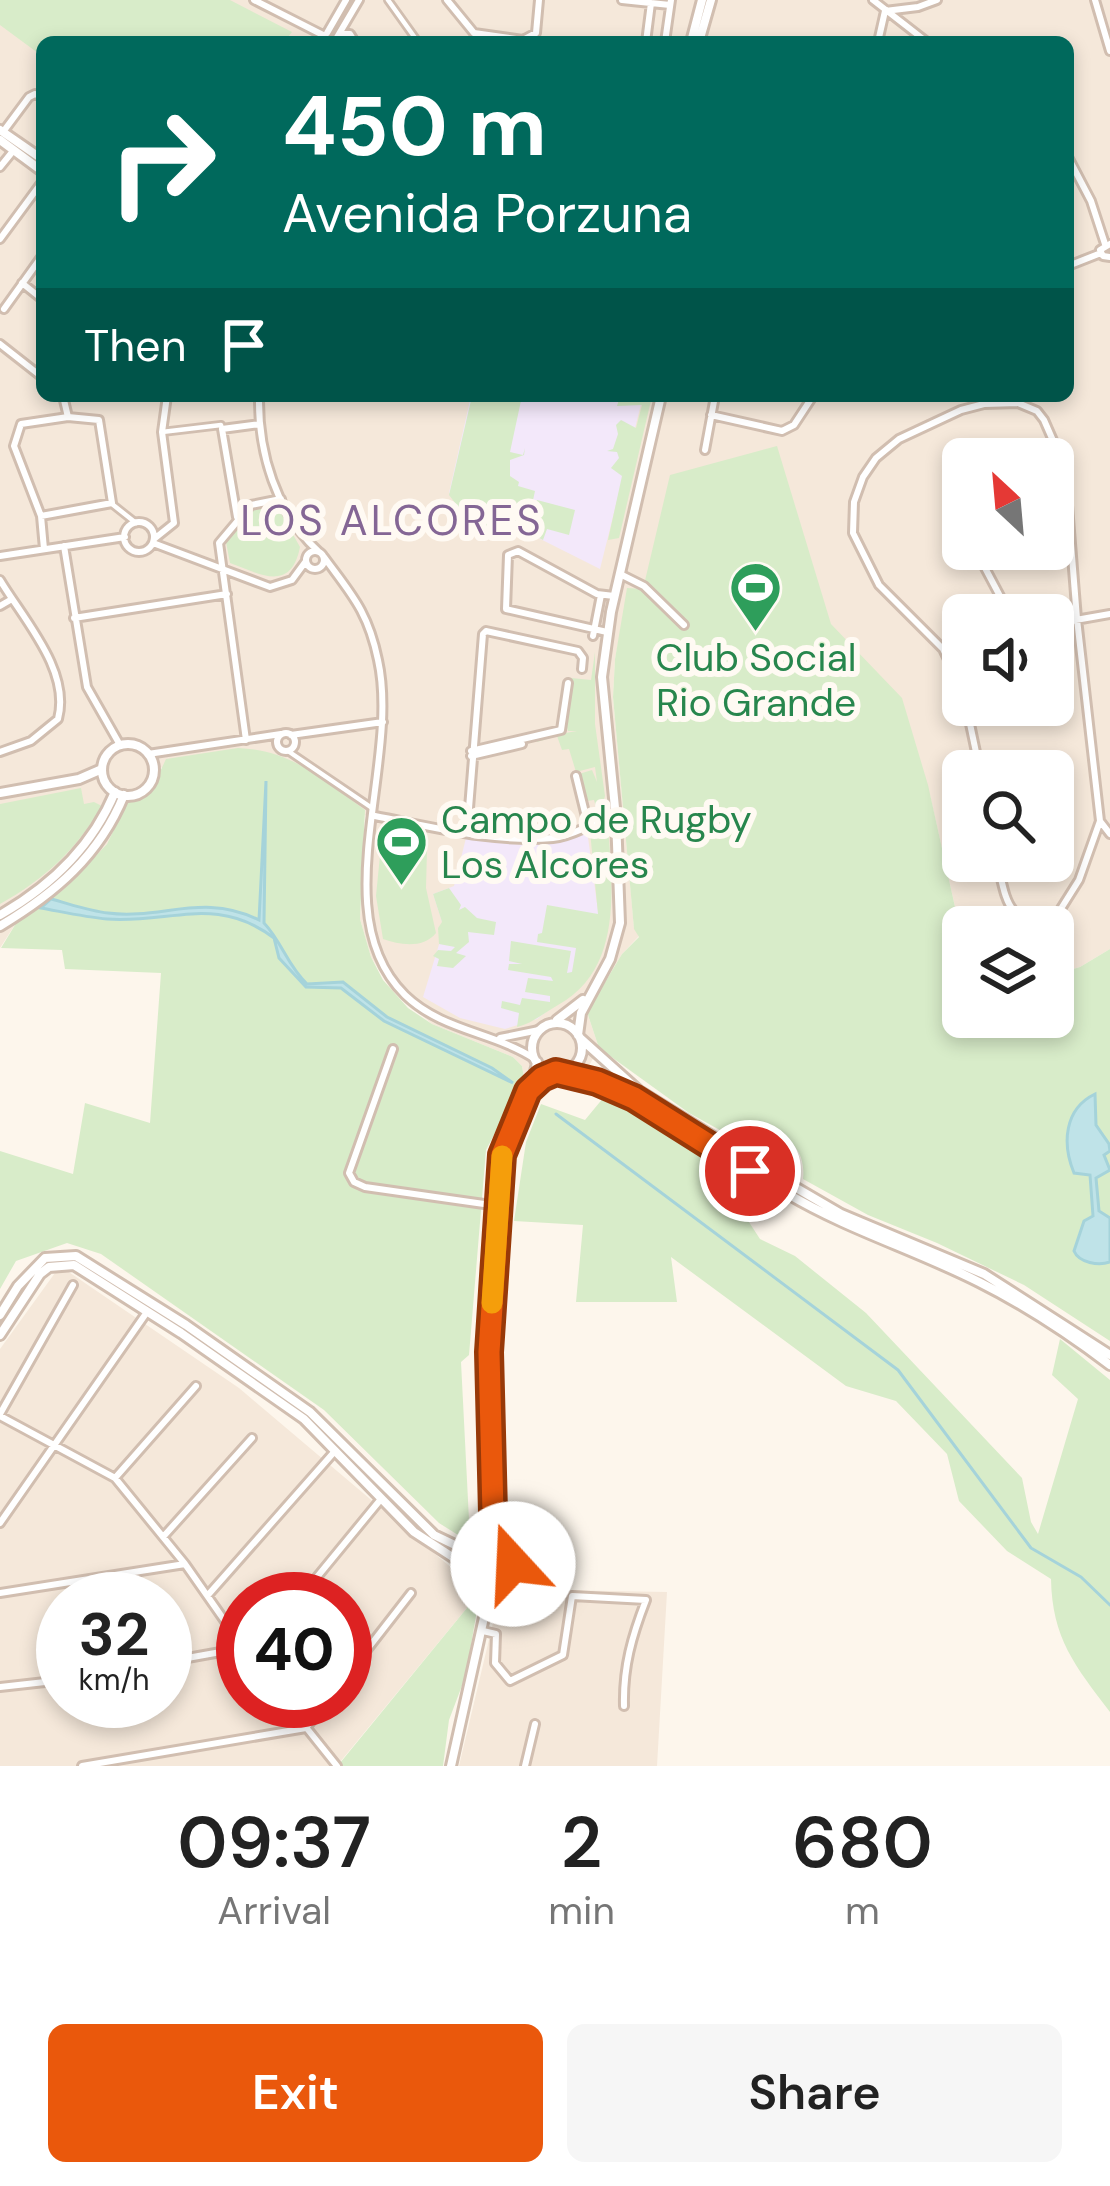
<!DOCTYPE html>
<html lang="en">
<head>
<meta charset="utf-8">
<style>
  :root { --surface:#fff; --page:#f6f6f6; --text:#222; --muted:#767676; --accent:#ea580c }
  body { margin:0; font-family:"DM Sans",sans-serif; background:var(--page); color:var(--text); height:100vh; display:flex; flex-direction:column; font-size:45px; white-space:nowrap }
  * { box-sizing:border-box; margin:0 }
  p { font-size:39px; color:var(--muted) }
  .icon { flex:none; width:66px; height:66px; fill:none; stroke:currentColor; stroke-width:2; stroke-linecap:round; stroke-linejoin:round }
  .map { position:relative; height:1766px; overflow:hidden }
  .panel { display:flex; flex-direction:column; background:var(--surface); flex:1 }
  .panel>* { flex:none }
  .hud { position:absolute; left:36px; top:36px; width:1038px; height:366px; border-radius:18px; box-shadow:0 6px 18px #0003; background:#00695c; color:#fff; overflow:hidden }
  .needle { width:78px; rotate:334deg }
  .fabs { position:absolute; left:942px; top:438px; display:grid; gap:24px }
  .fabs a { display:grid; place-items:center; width:132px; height:132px; border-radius:18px; background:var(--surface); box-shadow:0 6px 18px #0003; font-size:60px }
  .speed { position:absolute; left:36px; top:1572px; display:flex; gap:24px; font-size:60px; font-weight:700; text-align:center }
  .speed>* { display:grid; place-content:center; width:156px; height:156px; border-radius:50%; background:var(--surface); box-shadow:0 6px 18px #0003; line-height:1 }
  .speed small { font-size:30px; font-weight:400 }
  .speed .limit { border:18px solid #d22; background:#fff; color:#111 }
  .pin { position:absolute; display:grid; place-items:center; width:102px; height:102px; color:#fff; margin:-51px; border:6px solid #fff; border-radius:50%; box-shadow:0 3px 12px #0007 }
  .me { position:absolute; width:132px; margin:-66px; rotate:340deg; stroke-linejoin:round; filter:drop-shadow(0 0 9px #0008) }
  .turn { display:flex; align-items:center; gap:42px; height:252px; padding:0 48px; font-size:54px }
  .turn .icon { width:156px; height:156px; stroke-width:2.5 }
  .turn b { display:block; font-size:84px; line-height:102px }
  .then { display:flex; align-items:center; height:114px; padding:0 48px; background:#0003; gap:24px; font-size:45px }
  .eta { display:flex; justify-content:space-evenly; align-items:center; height:204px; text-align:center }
  .eta b { font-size:72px; font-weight:600; line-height:84px }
  .action { display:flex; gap:24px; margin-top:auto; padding:24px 48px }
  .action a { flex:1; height:138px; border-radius:18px; background:var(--accent); color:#fff; font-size:48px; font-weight:600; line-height:138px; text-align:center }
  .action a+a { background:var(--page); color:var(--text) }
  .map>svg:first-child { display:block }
  .residential { fill:#f5e8da; fill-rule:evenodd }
  .education { fill:#f3e8fa }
  .green { fill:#d8ecc9 }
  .water { fill:#bfe3e8; stroke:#a5d3da; stroke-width:3 }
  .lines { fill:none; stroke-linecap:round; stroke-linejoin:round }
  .stream { stroke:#a5d3da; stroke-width:3 }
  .pedestrian-casing { stroke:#d1beb0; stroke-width:10 }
  .minor-casing { stroke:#d1beb0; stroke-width:12 }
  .tertiary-casing { stroke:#d1beb0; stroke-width:14 }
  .pedestrian { stroke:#fff; stroke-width:4.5 }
  .minor { stroke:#fff; stroke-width:6 }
  .tertiary { stroke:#fff; stroke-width:8 }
  .route-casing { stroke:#983908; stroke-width:30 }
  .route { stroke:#ea580c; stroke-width:21 }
  .slow { stroke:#f59e0b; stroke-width:21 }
  .labels { text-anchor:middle; stroke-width:12; stroke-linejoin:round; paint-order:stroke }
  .leisure-label { font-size:39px; fill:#27864d; stroke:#fffaf3 }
  .neighbourhood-label { font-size:42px; letter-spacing:3px; fill:#846695; stroke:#fffaf3 }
</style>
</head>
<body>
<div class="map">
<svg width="1110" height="1766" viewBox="0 0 1110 1766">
  <rect width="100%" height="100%" fill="#fdf6ec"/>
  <path class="residential" d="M 0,0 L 1110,0 L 1110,949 L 1080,967 L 1053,975 L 1053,927 L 968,927 L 957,916 L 930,795 L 628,593 L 615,659 L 613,697 L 634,928 L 639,936 L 622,954 L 587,1012 L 599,1048 L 590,1064 L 567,1079 L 546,1084 L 524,1078 L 522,1066 L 513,1057 L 432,1024 L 391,990 L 371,957 L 360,919 L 368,816 L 159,767 L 158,781 L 150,793 L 127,803 L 107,844 L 63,890 L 18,920 L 0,948 ZM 42,42 L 1068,42 L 1068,396 L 42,396 ZM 963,459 L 1053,459 L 1053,549 L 963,549 ZM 963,615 L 1053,615 L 1053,705 L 963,705 ZM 963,771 L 1053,771 L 1053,861 L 963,861 Z
    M 60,1266 L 239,1388 L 480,1592 L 340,1762 L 343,1766 L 0,1766 L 0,1349 ZM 63,1599 L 165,1599 L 165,1701 L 63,1701 ZM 243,1599 L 345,1599 L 345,1701 L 243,1701 Z
    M 501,1589 L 667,1592 L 657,1766 L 459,1766 Z"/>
  <path class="education" d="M 471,396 L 643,396 L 600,569 L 449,493 Z
    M 587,830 L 598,911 L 599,951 L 571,993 L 537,1019 L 505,1029 L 460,1018 L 423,997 L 444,928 L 433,894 L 454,886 L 466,838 L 539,843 L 562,840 Z"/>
  <path class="green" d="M 0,0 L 230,0 L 292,32 L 284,42 L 42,42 L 42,56 L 0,25 Z
    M 472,396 L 522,396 L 510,452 L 523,455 L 525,448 L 524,455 L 510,460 L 510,476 L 519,482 L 518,486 L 535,491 L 529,519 L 537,500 L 575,510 L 569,535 L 547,529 L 543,540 L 489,512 L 486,535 L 482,538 L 449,495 Z
    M 620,396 L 652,396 L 619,538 L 608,540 L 622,476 L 611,468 L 619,458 L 617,452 L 607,451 L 613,449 L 618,434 L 616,425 L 621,420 L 636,428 L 642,405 L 617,406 Z
    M 777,446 L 831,624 L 902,698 L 928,785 L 957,916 L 968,927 L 963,927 L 963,1017 L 1053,1017 L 1053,975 L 1080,967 L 1110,949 L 1110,1341 L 1024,1285 L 937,1243 L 868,1215 L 803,1179 C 807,1143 777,1124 747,1145 L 689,1113 L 599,1048 L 587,1012 L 622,954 L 639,937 L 634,929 L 613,697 L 615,659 L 627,588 L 643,589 L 670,475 Z
    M 276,504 L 300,547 C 291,593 260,574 230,563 L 226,542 L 254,508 Z
    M 595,652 L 595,724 L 605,796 L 599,815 L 593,818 L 597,811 L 594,800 L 587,801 L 579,774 L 592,770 L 597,782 L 595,767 L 576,772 L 569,749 L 562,750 L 557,736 L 537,742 L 536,738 L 577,731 L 568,731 L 565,719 L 571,678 L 591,680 Z
    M 238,748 C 292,750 324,780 365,810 L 360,919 L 371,957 L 383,980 L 408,1008 L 432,1024 L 513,1057 L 522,1066 L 524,1078 L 486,1150 L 469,1355 L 461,1362 L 469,1520 L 458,1535 L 439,1523 L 324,1410 L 101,1254 L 67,1243 L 16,1261 L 0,1289 L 0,1151 L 73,1174 L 85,1103 L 150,1123 L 161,973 L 65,969 L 62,950 L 1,948 L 18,920 L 63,890 L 107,844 L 127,802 L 150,793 L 166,759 Z
    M 81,788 L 84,804 L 94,802 L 102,806 C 76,850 45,879 0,904 L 0,804 Z
    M 383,825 L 426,831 L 427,847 L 422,849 L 427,850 L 426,888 L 436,933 C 423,949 400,945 383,939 L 376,896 Z
    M 603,825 L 608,827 C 613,890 622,970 558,1005 C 544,1013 533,1023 517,1027 L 519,1013 L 501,1008 L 502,1001 L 520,1005 L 522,998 L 550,1002 L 550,996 L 525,992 L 528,978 L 553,981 L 551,977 L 508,970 L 509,964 L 522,964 L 509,961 L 511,941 L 571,951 L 567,973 L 572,972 L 576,948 L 537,942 L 538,934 L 542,933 L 547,905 L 598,914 L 590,831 Z
    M 449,888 L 461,905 L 459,910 L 465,907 L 477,918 L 496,922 L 494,935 L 468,932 L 469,942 L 456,953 L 466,956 L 453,968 L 437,966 L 439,959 L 433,956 L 438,950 L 451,951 L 455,947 L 439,944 L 438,928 L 442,922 L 433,894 Z
    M 604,1097 L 757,1189 L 745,1216 L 760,1239 L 795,1256 L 866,1313 L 1022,1478 L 1031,1522 L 1038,1534 L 1078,1399 L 1052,1375 L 1060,1339 L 1110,1380 L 1110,1712 C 1075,1666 1052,1638 1051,1579 L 1007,1551 L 959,1501 L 947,1454 L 896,1401 L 846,1386 L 671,1257 L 677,1302 L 576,1302 L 583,1225 L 514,1221 L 526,1142 L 541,1104 L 585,1120 Z
    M 480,1592 L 466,1675 L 449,1720 L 443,1766 L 343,1766 L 340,1763 Z"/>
  <path class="water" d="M 266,781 L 264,923 C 282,942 287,965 307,984 L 343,982 L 387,1017 L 492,1068 L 513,1083 L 384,1021 L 341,988 L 306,987 L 279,958 L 274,938 C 216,894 169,924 107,919 C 85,917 63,912 41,908 L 51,899 C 70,904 89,911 108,913 C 162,920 203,892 259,920 Z
    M 1095,1094 L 1096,1125 L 1109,1144 L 1110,1151 L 1104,1155 L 1110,1170 L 1096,1178 L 1099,1211 L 1110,1218 L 1110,1262 C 1099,1266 1079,1263 1074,1251 L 1084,1221 L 1093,1216 L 1090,1175 L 1074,1173 C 1062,1144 1064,1109 1095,1094 Z"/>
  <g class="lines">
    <path class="stream" d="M 556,1114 L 898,1370 L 1031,1548 L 1081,1577 L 1110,1605"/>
    <defs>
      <path id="pedestrian" d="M 388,0 L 418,42
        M 553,41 L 564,42
        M 162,432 L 221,425 L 222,429
        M 112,504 L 136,523
        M 288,751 L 372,808"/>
      <path id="minor" d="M 254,0 L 323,35
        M 447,0 L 474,33 L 523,40 L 536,33 L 539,0
        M 622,0 L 670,5
        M 873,0 L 927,42
        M 1095,0 L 1110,51
        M 885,11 L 918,7 L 937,0
        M 327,33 L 346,0
        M 340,34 L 350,34 L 355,42
        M 336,39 L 359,0
        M 646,42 L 651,3
        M 665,42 L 671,0
        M 878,42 L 885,11
        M 3,132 L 29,97 L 35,94 L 42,97
        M 1068,157 L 1091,201 L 1105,244
        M 0,167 L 13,151
        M 0,239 L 42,182
        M 1110,244 L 1100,250 L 1103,256 L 1110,257
        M 1068,266 L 1101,253
        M 22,283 L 42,299
        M 4,309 L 42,256
        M 0,344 L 42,377
        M 63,396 L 68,417
        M 259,396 C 258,452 276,513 319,552
        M 711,415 L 782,431 L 794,425 L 813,396
        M 705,450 L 715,396
        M 41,516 L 112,503 L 99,420 L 68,417 L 21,424 L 14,446 L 41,516 L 44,549
        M 237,517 L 222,429 L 260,424
        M124 537a15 15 0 1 1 30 0a15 15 0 1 1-30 0Z
        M 961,524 L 963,527
        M 154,539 L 174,523 L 162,432 L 167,396
        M 153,543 L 270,587 L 292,580 L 306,561
        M 64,546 L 87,687 L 120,745
        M 975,549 L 1010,615
        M306 560a9 9 0 1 1 18 0a9 9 0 1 1-18 0Z
        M 0,556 L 125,537
        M 324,557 C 351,594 368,611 378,660 C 401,763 323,914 405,995 C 442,1031 494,1032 535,1059
        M 620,574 L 644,586 L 684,625
        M 0,580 C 24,620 71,671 58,719 L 31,741 L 0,752
        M 0,606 L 12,599
        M 74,618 L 227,594
        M 1053,624 L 1110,614
        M 607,632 L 506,609 L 508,555 L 518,551 L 597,594 L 614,596
        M 593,636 L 601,595
        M 963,691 L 943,649 L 879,585 L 853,533 L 854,502 L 863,477 L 876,458 L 899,439 L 961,410 L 984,404 L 1018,403 L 1037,411 L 1044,420 L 1065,468 L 1077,619 L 1100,821 L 1079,880 L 1057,915 C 1007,928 1007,903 997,861
        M 966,705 L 980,771
        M277 742a9 9 0 1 1 18 0a9 9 0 1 1-18 0Z
        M 291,735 L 383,722
        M 246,740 L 219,543 L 251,505 L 281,499
        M 471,751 L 561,730 L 568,683
        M 148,754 L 281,734
        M 471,756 L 522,744
        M 576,776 L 588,825
        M 375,816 C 433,827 493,843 553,838 C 576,836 593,820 616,818
        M 1100,821 L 1110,834
        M 467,833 L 483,634 L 486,631 L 578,651 L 583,658 L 582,669
        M 500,1038 L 539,1030
        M 393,1049 L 349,1173 L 354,1182 L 365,1187 L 498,1206
        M 0,1414 L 73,1285
        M 0,1416 L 115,1478 L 185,1564 L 243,1647
        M 115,1478 L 196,1386
        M 0,1523 L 147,1312
        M 163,1537 L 252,1438
        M 0,1593 L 185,1564
        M 208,1595 L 335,1451
        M 299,1599 L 381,1499
        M 483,1631 L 496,1634 L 495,1663 L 510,1681 L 563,1655 L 572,1596 L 646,1600 C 632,1636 623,1667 624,1706
        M 165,1662 L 243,1648
        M 345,1678 L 411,1593
        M 0,1687 L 63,1680
        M 285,1701 L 337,1766
        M 82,1766 L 306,1728 L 327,1701
        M 525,1766 L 535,1724"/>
      <path id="tertiary" d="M 691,42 L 702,0
        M 699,42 L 711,0
        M 0,130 L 42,159
        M 0,140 L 42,171
        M102 770a26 26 0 1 1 52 0a26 26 0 1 1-52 0Z
        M 0,793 L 79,779 L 102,769
        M 0,915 C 51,886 92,847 115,792
        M 0,926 C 55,893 99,856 124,795
        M 557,1020 L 583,1000
        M532 1048a25 25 0 1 1 50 0a25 25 0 1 1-50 0Z
        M 578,1035 L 581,1013 L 610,959 L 620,923 L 616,818 L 602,677 L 611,612 L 661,396
        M 580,1038 L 639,1091 L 793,1186 L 841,1214 L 984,1274 L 1110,1355
        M 564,1071 C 647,1097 713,1151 788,1194 C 849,1230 916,1250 979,1282 C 1025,1305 1069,1334 1110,1365
        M 0,1315 L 18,1286 L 45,1258 L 76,1256 L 186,1325 L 310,1412 L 434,1535 L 459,1547 L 477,1545
        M 0,1335 L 40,1274 L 49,1267 L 74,1265 L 181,1333 L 304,1419 L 414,1532 L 474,1571
        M471 1560a21 21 0 1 1 42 0a21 21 0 1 1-42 0Z
        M 503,1542 C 489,1510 492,1476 491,1442 C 490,1380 491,1320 495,1258 C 497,1225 496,1189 502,1157 C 508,1123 532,1095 537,1062
        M 451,1766 L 487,1604 L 501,1579"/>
    </defs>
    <use href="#pedestrian" class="pedestrian-casing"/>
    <use href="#minor" class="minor-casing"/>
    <use href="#tertiary" class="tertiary-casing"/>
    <use href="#pedestrian" class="pedestrian"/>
    <use href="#minor" class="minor"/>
    <use href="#tertiary" class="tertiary"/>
  </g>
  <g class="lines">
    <defs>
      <path id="route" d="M 513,1564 L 512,1552 L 503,1542 L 493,1513 L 489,1352 L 502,1155 L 528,1091 L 542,1078 L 556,1072 L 597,1082 L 634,1098 L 750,1171"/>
    </defs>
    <use href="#route" class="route-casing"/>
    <use href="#route" class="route"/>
    <path class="slow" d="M 492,1303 L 502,1156"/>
  </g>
  <defs>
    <symbol id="stadium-pin" viewBox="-11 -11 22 30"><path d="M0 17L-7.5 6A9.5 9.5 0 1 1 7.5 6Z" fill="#2e9e5b" stroke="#fffaf3"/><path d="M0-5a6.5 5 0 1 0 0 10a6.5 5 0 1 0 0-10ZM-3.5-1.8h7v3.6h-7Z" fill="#fff"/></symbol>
  </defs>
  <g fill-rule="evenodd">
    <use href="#stadium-pin" x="726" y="558" width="59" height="81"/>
    <use href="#stadium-pin" x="372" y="812" width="59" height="81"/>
  </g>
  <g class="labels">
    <g class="leisure-label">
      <text x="756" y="671">Club Social<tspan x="756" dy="45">Rio Grande</tspan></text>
      <text x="441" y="833" text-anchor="start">Campo de Rugby<tspan x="441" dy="45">Los Alcores</tspan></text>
    </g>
    <g class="neighbourhood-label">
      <text x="392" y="535">LOS ALCORES</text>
    </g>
  </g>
</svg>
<div class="fabs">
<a><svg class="needle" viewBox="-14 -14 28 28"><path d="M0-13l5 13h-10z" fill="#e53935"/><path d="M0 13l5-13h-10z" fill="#767676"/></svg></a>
<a><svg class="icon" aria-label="sound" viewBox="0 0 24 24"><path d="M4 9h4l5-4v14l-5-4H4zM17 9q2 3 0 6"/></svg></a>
<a><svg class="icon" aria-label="search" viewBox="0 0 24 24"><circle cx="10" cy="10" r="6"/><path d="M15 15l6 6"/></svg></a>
<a><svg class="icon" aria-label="layers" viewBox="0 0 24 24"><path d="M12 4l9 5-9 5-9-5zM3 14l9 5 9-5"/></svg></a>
</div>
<div class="speed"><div>32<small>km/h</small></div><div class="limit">40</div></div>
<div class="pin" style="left:750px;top:1171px;background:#d93025"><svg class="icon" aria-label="arrive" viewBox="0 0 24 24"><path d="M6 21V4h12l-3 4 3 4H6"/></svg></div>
<svg class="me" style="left:513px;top:1564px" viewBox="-20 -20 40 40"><circle r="19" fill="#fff"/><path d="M0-13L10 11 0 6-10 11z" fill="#ea580c"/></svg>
<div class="hud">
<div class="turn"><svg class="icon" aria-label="right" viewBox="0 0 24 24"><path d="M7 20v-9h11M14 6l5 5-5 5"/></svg><div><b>450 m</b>Avenida Porzuna</div></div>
<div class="then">Then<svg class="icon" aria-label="arrive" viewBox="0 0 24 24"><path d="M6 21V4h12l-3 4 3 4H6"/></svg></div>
</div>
</div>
<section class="panel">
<div class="eta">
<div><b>09:37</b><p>Arrival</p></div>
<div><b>2</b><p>min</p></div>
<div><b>680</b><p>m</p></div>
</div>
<div class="action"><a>Exit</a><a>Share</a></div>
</section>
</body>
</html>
